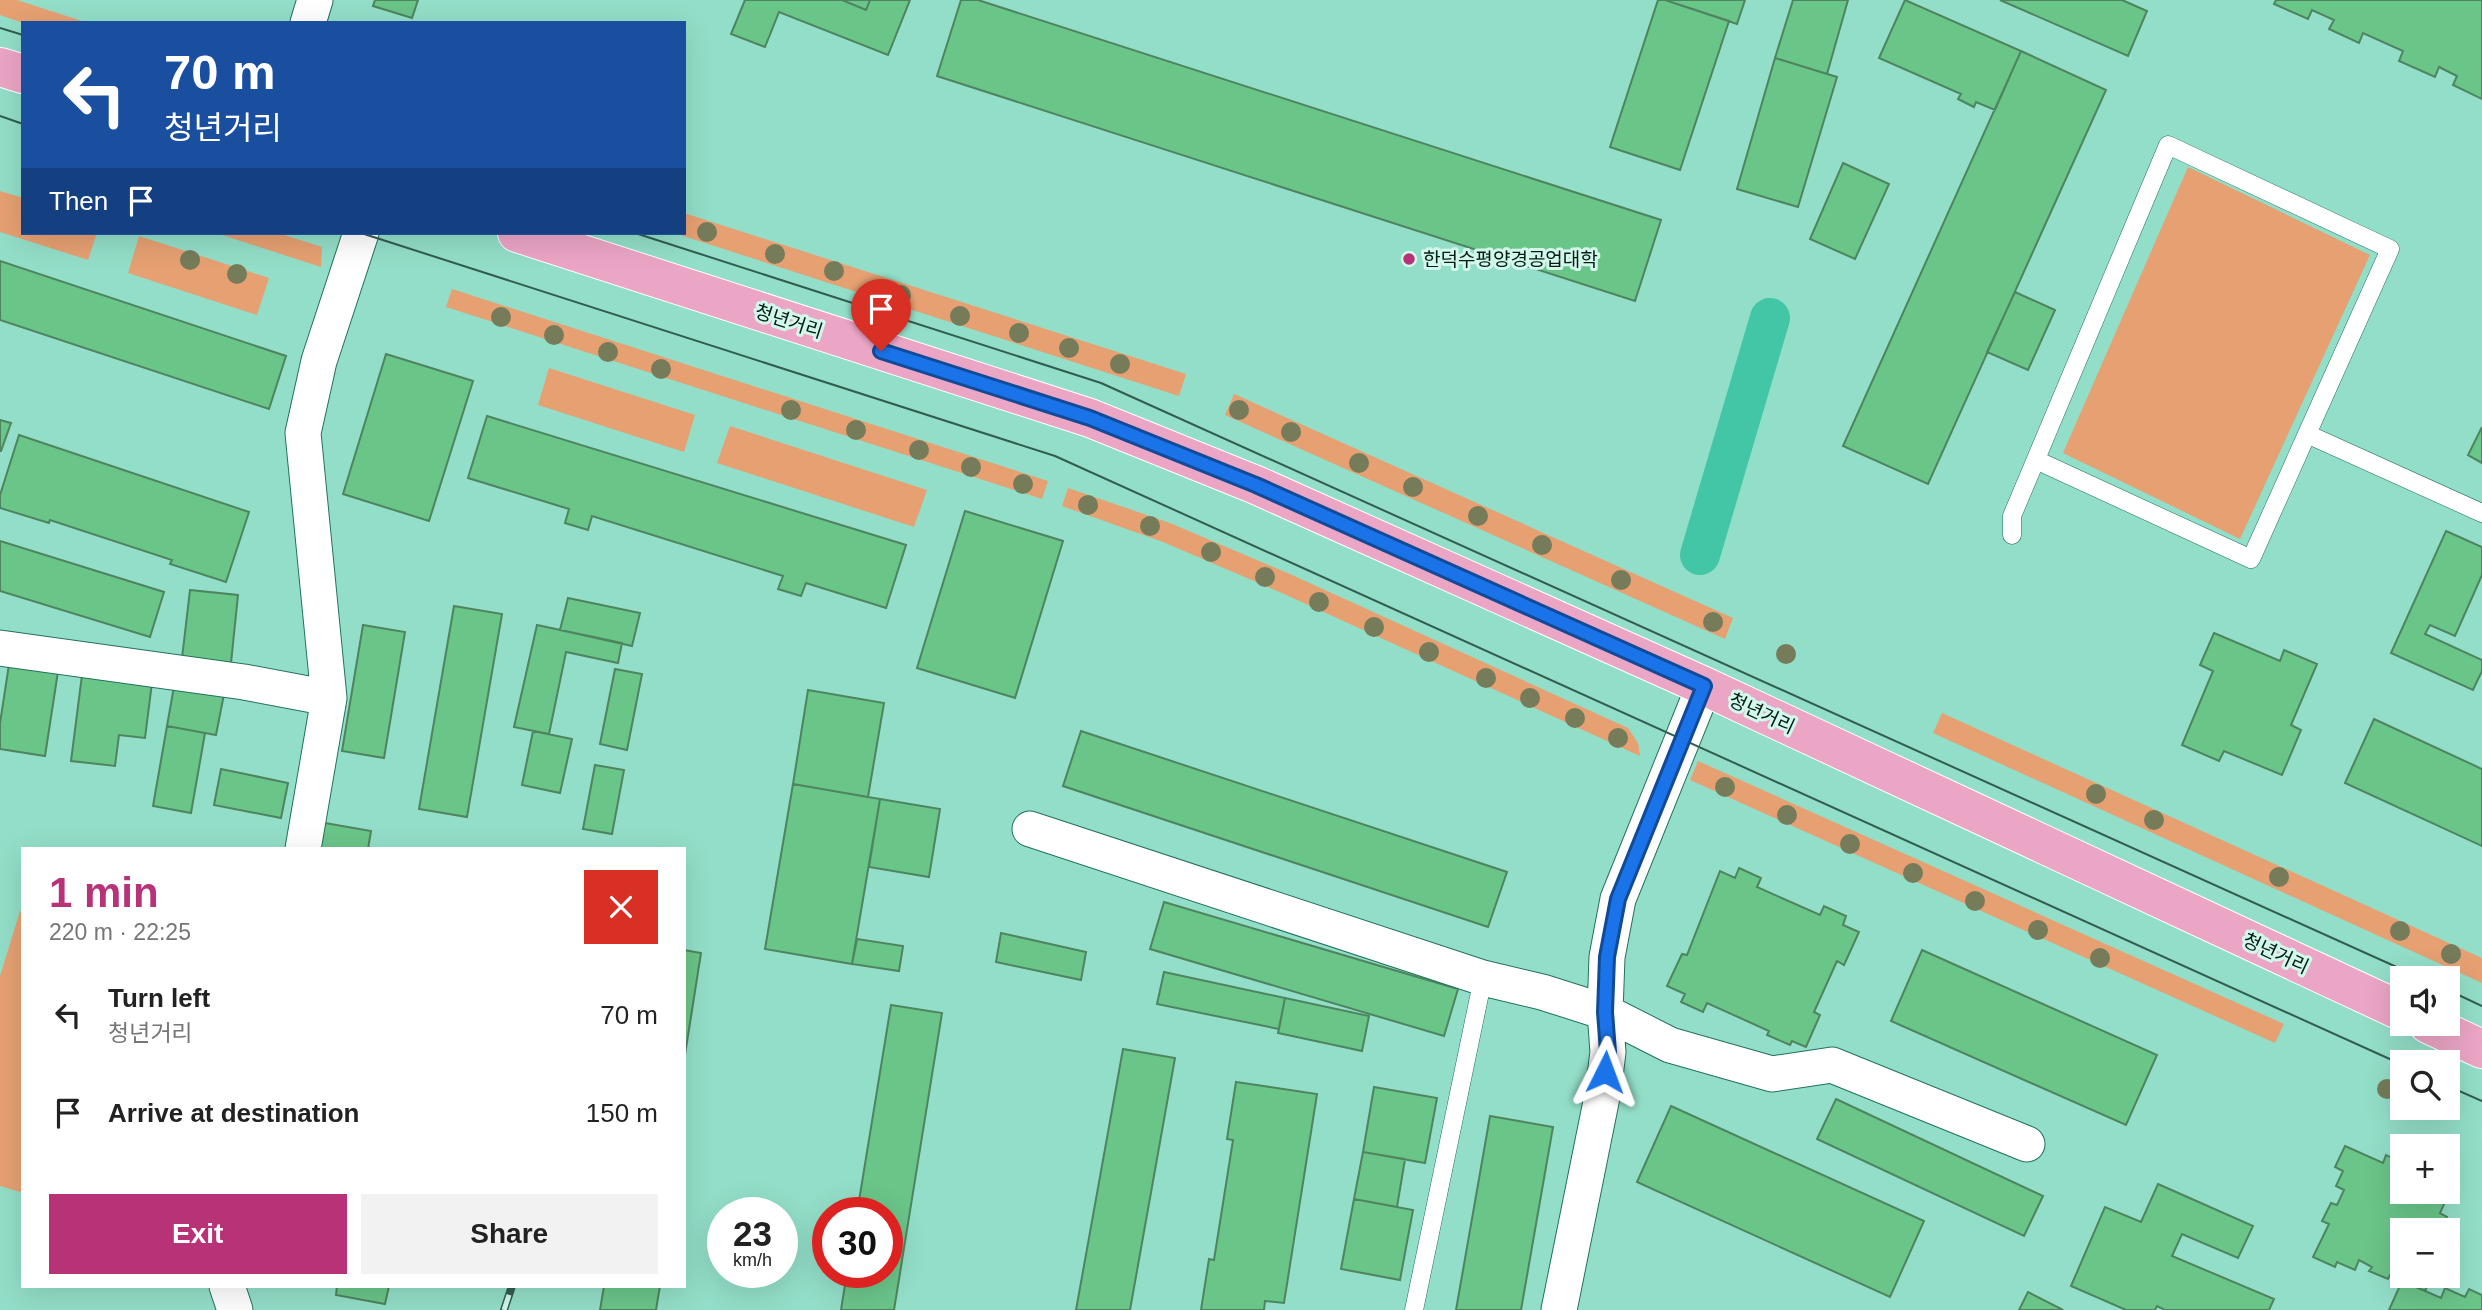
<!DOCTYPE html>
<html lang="en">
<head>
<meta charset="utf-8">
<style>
  :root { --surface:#fff; --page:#f2f2f2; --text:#222; --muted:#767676; --accent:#b73277 }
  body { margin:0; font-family:Helvetica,"Noto Sans KR",sans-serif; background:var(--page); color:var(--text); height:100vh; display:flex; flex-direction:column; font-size:26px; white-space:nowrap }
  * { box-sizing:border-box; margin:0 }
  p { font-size:23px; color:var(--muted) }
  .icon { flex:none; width:38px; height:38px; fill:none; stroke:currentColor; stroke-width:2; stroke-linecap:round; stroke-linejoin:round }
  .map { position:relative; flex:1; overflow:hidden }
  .drawer { position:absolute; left:21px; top:847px; width:665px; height:441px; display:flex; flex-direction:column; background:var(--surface); border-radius:0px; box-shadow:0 7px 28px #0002 }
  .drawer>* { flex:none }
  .top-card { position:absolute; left:21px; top:21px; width:665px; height:214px; border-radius:0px; box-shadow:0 7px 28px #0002; background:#1a4fa0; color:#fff; overflow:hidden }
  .controls { position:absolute; left:2390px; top:966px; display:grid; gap:14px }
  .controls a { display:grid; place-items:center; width:70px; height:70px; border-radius:0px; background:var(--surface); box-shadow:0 7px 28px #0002; font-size:35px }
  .speed { position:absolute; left:707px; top:1197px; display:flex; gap:14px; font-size:35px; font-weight:700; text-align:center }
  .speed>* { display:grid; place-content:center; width:91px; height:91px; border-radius:50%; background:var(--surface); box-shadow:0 7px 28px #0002; line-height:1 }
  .speed small { font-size:18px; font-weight:400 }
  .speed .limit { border:10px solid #d22; background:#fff; color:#111 }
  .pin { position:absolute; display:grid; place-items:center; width:60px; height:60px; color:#fff; margin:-72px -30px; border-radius:50% 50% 50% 0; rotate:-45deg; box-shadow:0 0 7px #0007 }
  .pin .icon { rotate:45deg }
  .me { position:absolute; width:77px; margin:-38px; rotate:3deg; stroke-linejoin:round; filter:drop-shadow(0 0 5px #0008) }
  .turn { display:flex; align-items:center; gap:24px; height:147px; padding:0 28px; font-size:32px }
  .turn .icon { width:91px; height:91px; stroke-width:2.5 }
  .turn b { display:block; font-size:49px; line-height:60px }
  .then { display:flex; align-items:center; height:66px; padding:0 28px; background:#0003; gap:14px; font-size:26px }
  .round { display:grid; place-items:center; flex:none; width:74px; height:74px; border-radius:0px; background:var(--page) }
  .overview { display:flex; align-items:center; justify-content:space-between; height:119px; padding:0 28px }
  h1 { font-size:42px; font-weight:600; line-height:52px; color:var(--accent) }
  .primary-button { display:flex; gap:14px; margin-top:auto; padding:14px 28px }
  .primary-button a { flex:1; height:80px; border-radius:0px; background:var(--accent); color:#fff; font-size:28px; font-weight:600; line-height:80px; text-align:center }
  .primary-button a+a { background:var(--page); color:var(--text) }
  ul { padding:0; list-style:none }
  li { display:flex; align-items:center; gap:21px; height:98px; padding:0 28px }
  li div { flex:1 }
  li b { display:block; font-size:26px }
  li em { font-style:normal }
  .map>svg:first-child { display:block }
  .green { fill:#e6a072 }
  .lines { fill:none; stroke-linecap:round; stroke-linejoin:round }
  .canal { stroke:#42c6a6; stroke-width:40 }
  .building { fill:#6ac589; stroke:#4e845f; stroke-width:2 }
  .service-casing { stroke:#23715e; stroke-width:19 }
  .minor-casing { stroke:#23715e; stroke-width:37 }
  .primary-casing { stroke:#fff; stroke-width:40 }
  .service { stroke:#fff; stroke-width:18 }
  .minor { stroke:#fff; stroke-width:35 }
  .primary { stroke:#eba5c5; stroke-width:38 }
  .tram { stroke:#315d50; stroke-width:2 }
  .rail-casing { stroke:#315d50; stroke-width:8 }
  .rail { stroke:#d3f7eb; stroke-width:5; stroke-dasharray:16; stroke-linecap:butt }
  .tree { fill:#767c5a }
  .route-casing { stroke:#114b97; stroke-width:18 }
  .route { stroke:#1a73e8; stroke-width:12 }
  .poi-dot { fill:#b73277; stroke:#d3f7eb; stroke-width:2.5 }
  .labels { text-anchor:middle; stroke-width:6; stroke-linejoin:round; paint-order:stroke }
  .poi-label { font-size:19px; fill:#001c14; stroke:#d3f7eb; text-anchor:start }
  .street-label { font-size:19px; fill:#001c14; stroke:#d3f7eb }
</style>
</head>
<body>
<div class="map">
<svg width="2482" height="1310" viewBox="0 0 2482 1310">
  <rect width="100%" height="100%" fill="#93dec8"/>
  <path class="green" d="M 0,0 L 17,0 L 88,23 L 23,23 L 0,15 Z
    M 2188,167 L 2370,255 L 2240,539 L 2063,453 Z
    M 0,191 L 23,198 L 23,233 L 97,233 L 88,260 L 0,232 Z
    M 684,213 L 1186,374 L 1179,396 L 674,233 L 684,233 Z
    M 216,233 L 278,233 L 322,247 L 321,267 Z
    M 139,236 L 269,278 L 257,315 L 128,273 Z
    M 452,289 L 1048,481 L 1042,499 L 446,307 Z
    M 549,368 L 695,415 L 684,452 L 538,405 Z
    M 1234,394 L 1733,618 L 1725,639 L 1225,415 Z
    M 730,426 L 927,490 L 914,527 L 717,463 Z
    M 1068,488 L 1170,523 L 1292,575 L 1628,728 L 1638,743 L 1640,756 L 1284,594 L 1163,542 L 1062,506 Z
    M 1942,713 L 2482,958 L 2482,983 L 1933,733 Z
    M 1698,761 L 2284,1024 L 2275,1043 L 1690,780 Z
    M 20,911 L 23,912 L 23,1193 L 0,1186 L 0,976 Z"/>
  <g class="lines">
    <path class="canal" d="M 1700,555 L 1770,318"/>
  </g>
  <path class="building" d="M 375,0 L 418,0 L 412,18 L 373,6 Z
    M 745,0 L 842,0 L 866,10 L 870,0 L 910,0 L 888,55 L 779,12 L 765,47 L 731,34 Z
    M 842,0 L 870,0 L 866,10 Z
    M 961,0 L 978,0 L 1661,220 L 1635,301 L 937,76 Z
    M 1658,0 L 1665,0 L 1729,21 L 1680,170 L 1610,147 Z
    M 1665,0 L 1745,0 L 1737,24 Z
    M 1793,0 L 1848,0 L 1827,74 L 1775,58 Z
    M 1905,0 L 2021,51 L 1995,110 L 1976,102 L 1974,107 L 1958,99 L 1961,94 L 1879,58 Z
    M 2000,0 L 2122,0 L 2147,11 L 2128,56 Z
    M 2276,0 L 2482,0 L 2482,99 L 2453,85 L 2457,76 L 2439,67 L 2435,77 L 2399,61 L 2403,51 L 2363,33 L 2359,43 L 2329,29 L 2334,20 L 2312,10 L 2308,19 L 2274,4 Z
    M 2021,51 L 2106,90 L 1928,484 L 1843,446 Z
    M 1775,58 L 1837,77 L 1798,207 L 1737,189 Z
    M 1843,163 L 1889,184 L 1855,259 L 1810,239 Z
    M 0,261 L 286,356 L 269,409 L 0,320 Z
    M 2015,292 L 2055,310 L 2028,370 L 1987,352 Z
    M 386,354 L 473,381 L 429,521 L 343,494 Z
    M 487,416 L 906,545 L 886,608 L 806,583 L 801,596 L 778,589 L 783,576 L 592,516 L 588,530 L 565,523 L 569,509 L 468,478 Z
    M 0,420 L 11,423 L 1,451 L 0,451 Z
    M 2482,427 L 2482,463 L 2468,455 Z
    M 19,435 L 249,512 L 226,582 L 170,564 L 172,560 L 50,520 L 49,523 L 0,508 L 0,495 Z
    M 965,511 L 1063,541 L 1015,698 L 917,668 Z
    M 2446,531 L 2482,547 L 2482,575 L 2455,636 L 2430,625 L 2425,634 L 2482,660 L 2482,671 L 2473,690 L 2391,653 Z
    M 0,541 L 164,592 L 150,637 L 0,591 Z
    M 190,590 L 238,595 L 231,663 L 182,658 Z
    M 568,598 L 640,613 L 632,646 L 560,630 Z
    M 454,606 L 502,614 L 467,817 L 419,809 Z
    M 363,625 L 405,632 L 384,758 L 342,751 Z
    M 537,625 L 622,643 L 618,663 L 566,652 L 549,734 L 514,727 Z
    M 2214,633 L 2280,661 L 2284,650 L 2317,664 L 2291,725 L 2301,730 L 2282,775 L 2224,751 L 2219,761 L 2182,745 L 2213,671 L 2200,665 Z
    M 10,658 L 59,665 L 45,756 L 0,749 L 0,723 Z
    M 83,667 L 153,675 L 145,738 L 119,735 L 115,766 L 71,761 Z
    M 615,669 L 642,674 L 627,750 L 600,744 Z
    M 176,675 L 226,684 L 216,735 L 167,726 Z
    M 808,690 L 884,703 L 868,797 L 793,784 Z
    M 2374,719 L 2482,769 L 2482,846 L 2345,783 Z
    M 167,726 L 205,733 L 191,813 L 153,806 Z
    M 533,731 L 572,739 L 560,793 L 522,785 Z
    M 1081,731 L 1507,872 L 1488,927 L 1063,786 Z
    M 595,765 L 624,770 L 612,834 L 583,829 Z
    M 221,769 L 288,783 L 281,818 L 214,805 Z
    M 793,784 L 880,799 L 852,964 L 765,949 Z
    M 880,799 L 940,809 L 929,877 L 869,867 Z
    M 325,823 L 371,831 L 368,849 L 320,849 Z
    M 1739,868 L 1761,878 L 1757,887 L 1820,915 L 1824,906 L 1846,916 L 1843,925 L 1859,932 L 1844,965 L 1837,961 L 1814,1012 L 1820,1015 L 1806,1047 L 1792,1041 L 1790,1045 L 1767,1035 L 1769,1031 L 1707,1003 L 1703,1012 L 1681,1002 L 1685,994 L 1667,986 L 1682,954 L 1687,955 L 1720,871 L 1735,878 Z
    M 1164,902 L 1458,989 L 1444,1036 L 1150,949 Z
    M 1001,933 L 1086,952 L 1081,980 L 996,962 Z
    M 857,939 L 903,946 L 899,971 L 852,964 Z
    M 684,950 L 701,953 L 684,1061 Z
    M 1922,950 L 2157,1055 L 2126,1125 L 1891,1021 Z
    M 1164,972 L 1285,998 L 1279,1029 L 1157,1004 Z
    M 1285,998 L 1369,1016 L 1362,1051 L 1278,1033 Z
    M 891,1005 L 942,1013 L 894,1310 L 841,1310 L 847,1272 L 887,1272 L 887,1213 L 857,1213 Z
    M 1123,1049 L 1175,1058 L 1130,1310 L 1076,1310 Z
    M 1236,1082 L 1317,1094 L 1284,1303 L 1265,1301 L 1264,1310 L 1201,1310 L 1209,1259 L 1214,1260 L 1233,1140 L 1227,1139 Z
    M 1374,1087 L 1437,1098 L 1425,1163 L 1363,1152 Z
    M 1836,1099 L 2043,1196 L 2024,1236 L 1817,1139 Z
    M 1671,1106 L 1924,1221 L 1890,1297 L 1637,1182 Z
    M 1490,1116 L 1553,1127 L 1521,1310 L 1456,1310 Z
    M 2345,1146 L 2383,1163 L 2386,1155 L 2403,1163 L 2399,1170 L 2403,1172 L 2403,1192 L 2448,1192 L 2448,1182 L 2453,1184 L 2440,1213 L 2447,1217 L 2442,1228 L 2435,1225 L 2432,1230 L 2403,1230 L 2403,1276 L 2432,1276 L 2425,1291 L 2390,1275 L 2388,1279 L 2369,1271 L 2372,1267 L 2359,1260 L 2355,1270 L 2337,1262 L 2335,1267 L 2313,1257 L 2329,1224 L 2322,1221 L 2331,1203 L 2337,1205 L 2344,1190 L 2336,1186 L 2343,1171 L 2335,1167 Z
    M 1363,1152 L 1405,1159 L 1397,1207 L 1354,1199 Z
    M 2158,1184 L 2253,1226 L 2238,1258 L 2182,1234 L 2172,1256 L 2274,1299 L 2269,1310 L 2165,1310 L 2157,1306 L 2155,1310 L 2126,1310 L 2071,1286 L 2105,1207 L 2141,1222 Z
    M 1354,1199 L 1413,1210 L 1400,1280 L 1341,1269 Z
    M 2402,1281 L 2441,1298 L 2445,1288 L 2465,1297 L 2469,1289 L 2482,1295 L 2482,1310 L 2389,1310 Z
    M 337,1286 L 389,1286 L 385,1304 L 336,1295 Z
    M 604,1286 L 660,1286 L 656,1310 L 600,1310 Z
    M 2028,1292 L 2063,1310 L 2019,1310 Z"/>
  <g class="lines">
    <defs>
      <path id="service" d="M 2036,460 L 2251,559 L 2307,434 L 2482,513
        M 2012,535 L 2012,516 L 2168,145 L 2390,249 L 2307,434
        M 1414,1310 L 1483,978"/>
      <path id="minor" d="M 308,23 L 315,0
        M 0,648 L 244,682 L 329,698
        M 1030,829 L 1483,978 L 1542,992 L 1605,1012 L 1670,1045 L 1772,1074 L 1832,1065 L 2027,1144
        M 303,849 L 329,698 L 303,433 L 319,361 L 361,233
        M 227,1286 L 235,1310
        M 1559,1310 L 1603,1092 L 1608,1052 L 1605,1012 L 1607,957 L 1618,899 L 1704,686"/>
      <path id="primary" d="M 0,67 L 23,74
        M 517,233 L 1090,418 L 1256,485 L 1704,686 L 2403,1012
        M 2428,1024 L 2482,1049"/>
    </defs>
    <use href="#service" class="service-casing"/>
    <use href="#minor" class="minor-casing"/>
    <use href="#primary" class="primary-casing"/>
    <use href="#service" class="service"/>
    <use href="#minor" class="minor"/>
    <use href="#primary" class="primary"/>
    <path class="tram" d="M 0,28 L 23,35
      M 0,116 L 23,124
      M 361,233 L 1055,456 L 2403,1065
      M 635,233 L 1101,383 L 2421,978
      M 2448,990 L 2482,1006
      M 2448,1086 L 2482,1101"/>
    <defs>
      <path id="rail" d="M 504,1310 L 512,1286"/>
    </defs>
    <use href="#rail" class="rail-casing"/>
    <use href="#rail" class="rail"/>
  </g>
  <g class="tree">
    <circle cx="707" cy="232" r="10"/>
    <circle cx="775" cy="254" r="10"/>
    <circle cx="190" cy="260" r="10"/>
    <circle cx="834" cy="271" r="10"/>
    <circle cx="237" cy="274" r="10"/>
    <circle cx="901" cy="295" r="10"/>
    <circle cx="960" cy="316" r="10"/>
    <circle cx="501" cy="317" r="10"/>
    <circle cx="1019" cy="333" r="10"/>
    <circle cx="554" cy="335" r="10"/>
    <circle cx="1069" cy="348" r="10"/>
    <circle cx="608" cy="352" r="10"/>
    <circle cx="1120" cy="364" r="10"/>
    <circle cx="661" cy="369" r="10"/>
    <circle cx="791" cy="410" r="10"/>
    <circle cx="1239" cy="410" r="10"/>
    <circle cx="856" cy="430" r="10"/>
    <circle cx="1291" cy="432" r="10"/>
    <circle cx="919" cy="450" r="10"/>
    <circle cx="1359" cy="463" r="10"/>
    <circle cx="971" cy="467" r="10"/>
    <circle cx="1023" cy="484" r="10"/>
    <circle cx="1413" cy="487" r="10"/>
    <circle cx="1088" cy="505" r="10"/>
    <circle cx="1478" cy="516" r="10"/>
    <circle cx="1150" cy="526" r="10"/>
    <circle cx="1542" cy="545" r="10"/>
    <circle cx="1211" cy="552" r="10"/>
    <circle cx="1265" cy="577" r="10"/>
    <circle cx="1621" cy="580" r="10"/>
    <circle cx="1319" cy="602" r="10"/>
    <circle cx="1713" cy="622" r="10"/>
    <circle cx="1374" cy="627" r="10"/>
    <circle cx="1429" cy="652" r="10"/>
    <circle cx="1786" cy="654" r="10"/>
    <circle cx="1486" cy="678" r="10"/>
    <circle cx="1530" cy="698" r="10"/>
    <circle cx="1575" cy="718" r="10"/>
    <circle cx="1618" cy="738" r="10"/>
    <circle cx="1725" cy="787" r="10"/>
    <circle cx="2096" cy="794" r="10"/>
    <circle cx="1787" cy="815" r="10"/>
    <circle cx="2154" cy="820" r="10"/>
    <circle cx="1850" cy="844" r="10"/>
    <circle cx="1913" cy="873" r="10"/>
    <circle cx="2279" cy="877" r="10"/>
    <circle cx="1975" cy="901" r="10"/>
    <circle cx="2038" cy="930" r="10"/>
    <circle cx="2400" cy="931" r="10"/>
    <circle cx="2451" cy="954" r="10"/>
    <circle cx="2100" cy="958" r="10"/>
    <circle cx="2387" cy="1089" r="10"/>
  </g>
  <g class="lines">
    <defs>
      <path id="route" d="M 881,351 L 1090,418 L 1256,485 L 1704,686 L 1618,899 L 1607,957 L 1605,1012 L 1608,1052 L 1605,1072"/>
    </defs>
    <use href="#route" class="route-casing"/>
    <use href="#route" class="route"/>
  </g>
  <circle class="poi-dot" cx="1409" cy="259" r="7"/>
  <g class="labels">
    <g class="poi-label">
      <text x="1423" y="266">한덕수평양경공업대학</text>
    </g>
    <g class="street-label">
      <text transform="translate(789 321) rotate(18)" y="7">청년거리</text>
      <text transform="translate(1762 713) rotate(25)" y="7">청년거리</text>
      <text transform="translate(2276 953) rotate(25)" y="7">청년거리</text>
    </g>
  </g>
</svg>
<div class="controls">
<a><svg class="icon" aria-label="sound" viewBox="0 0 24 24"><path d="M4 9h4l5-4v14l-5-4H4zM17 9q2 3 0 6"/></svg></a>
<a><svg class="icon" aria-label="search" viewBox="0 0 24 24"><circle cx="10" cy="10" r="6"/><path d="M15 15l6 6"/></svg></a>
<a>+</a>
<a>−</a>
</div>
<div class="speed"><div>23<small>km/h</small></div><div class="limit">30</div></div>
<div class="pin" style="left:881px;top:351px;background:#d93025"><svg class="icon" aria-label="arrive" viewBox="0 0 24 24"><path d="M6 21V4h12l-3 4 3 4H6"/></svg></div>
<svg class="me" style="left:1605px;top:1072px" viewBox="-20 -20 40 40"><path d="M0-17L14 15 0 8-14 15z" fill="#1a73e8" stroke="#fff" stroke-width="4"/></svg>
<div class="top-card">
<div class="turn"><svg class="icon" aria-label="left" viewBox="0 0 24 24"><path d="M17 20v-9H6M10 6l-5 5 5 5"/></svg><div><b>70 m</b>청년거리</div></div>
<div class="then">Then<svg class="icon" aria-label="arrive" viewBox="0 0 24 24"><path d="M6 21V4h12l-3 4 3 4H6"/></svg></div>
</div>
<section class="drawer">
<div class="overview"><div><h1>1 min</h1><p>220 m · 22:25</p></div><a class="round" style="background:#d93025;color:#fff"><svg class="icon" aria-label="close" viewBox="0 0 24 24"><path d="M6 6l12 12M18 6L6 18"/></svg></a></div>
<ul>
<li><svg class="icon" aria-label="left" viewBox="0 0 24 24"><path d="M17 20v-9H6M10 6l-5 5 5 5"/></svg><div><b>Turn left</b><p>청년거리</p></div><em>70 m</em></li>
<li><svg class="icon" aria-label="arrive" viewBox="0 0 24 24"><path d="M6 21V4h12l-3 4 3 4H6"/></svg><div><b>Arrive at destination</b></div><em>150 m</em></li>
</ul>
<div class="primary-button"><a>Exit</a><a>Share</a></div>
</section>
</div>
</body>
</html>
